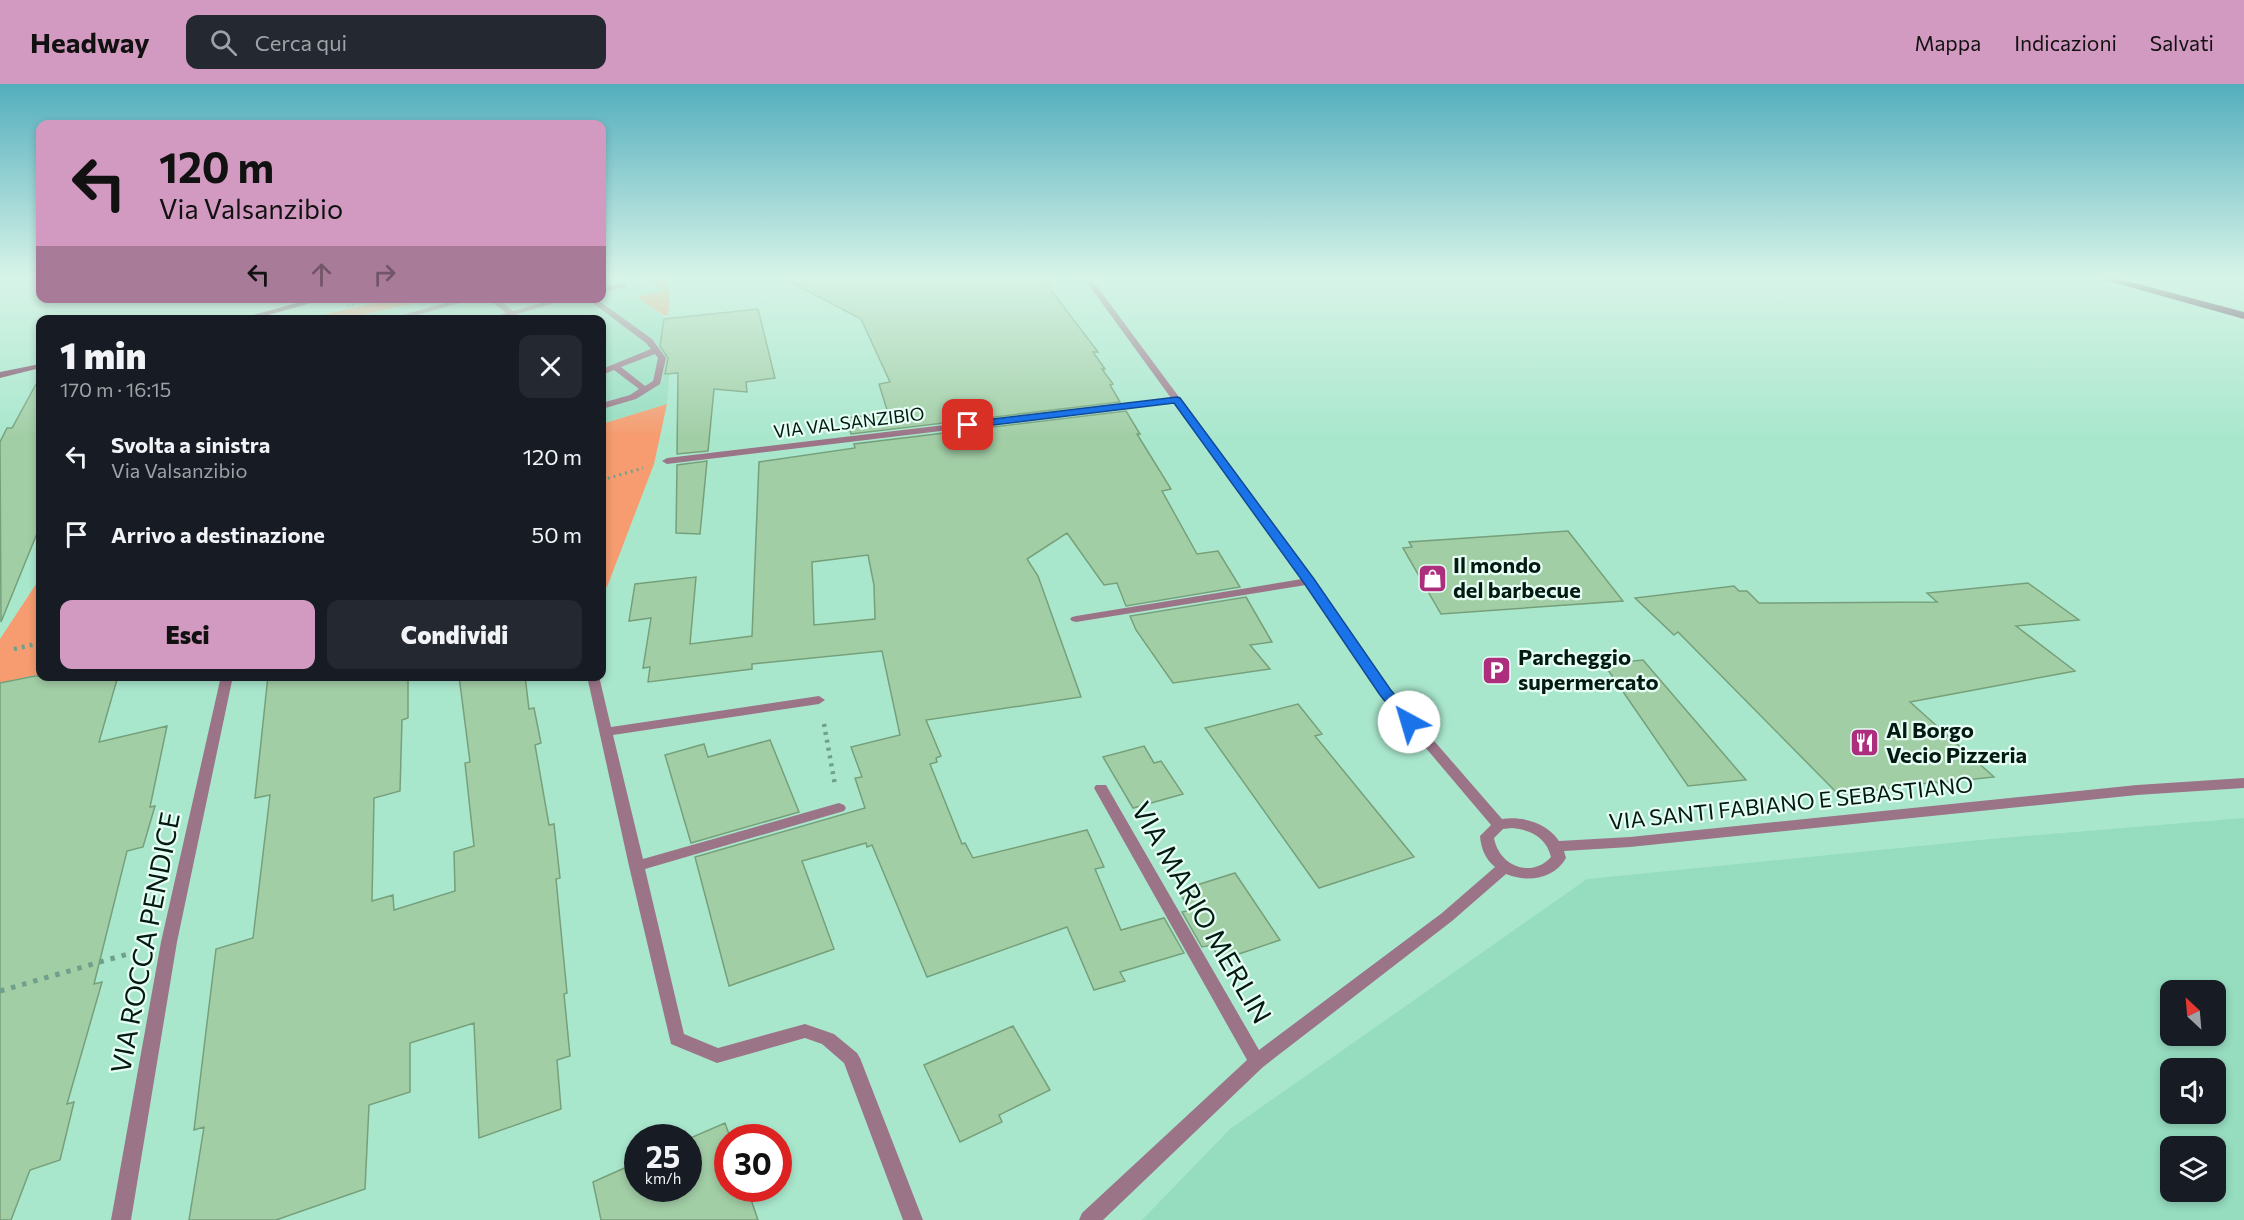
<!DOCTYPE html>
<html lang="it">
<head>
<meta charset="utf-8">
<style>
  :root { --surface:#171b24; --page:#242831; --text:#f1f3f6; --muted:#9ea1a6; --accent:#d29ac0 }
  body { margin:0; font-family:Commissioner,sans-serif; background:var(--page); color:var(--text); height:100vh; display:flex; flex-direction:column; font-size:22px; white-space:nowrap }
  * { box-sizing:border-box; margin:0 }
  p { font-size:20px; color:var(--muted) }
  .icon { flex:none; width:33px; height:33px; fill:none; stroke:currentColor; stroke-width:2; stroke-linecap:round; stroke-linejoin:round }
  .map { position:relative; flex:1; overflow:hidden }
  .sheet { position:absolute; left:36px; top:231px; width:570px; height:366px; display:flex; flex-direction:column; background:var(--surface); border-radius:12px; box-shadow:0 3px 9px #0003 }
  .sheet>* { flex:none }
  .banner { position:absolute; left:36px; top:36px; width:570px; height:183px; border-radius:12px; box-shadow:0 3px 9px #0003; background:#d29ac0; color:#111; overflow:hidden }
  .needle { width:39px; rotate:334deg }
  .fabs { position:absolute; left:2160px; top:896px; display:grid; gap:12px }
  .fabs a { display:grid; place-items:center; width:66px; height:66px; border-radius:12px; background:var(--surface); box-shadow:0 3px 9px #0003; font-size:30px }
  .speed { position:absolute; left:624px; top:1040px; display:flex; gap:12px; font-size:30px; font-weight:700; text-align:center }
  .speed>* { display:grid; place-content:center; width:78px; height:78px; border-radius:50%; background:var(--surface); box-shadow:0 3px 9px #0003; line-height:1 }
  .speed small { font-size:15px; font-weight:400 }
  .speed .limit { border:9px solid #d22; background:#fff; color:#111 }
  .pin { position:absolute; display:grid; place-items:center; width:51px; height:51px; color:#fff; margin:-26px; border-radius:12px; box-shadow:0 3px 9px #0006 }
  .me { position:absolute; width:66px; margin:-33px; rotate:321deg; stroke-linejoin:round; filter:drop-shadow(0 0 4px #0008) }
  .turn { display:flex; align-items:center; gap:21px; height:126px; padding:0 24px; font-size:27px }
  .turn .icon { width:78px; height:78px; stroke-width:2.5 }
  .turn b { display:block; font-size:42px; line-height:51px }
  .lanes { display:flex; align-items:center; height:57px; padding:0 24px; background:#0003; justify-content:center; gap:30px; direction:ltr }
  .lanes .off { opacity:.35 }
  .round { display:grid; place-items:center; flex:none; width:63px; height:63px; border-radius:12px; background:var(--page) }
  .headline { display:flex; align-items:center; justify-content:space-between; height:102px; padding:0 24px }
  h1 { font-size:36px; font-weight:800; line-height:45px }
  .primary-button { display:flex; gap:12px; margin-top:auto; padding:12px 24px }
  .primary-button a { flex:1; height:69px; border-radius:12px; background:var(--accent); color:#111; font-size:24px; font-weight:800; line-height:69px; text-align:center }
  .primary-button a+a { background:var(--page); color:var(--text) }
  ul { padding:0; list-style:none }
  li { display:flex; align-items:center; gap:18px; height:78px; padding:0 24px }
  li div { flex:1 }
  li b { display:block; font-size:22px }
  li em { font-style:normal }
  header { display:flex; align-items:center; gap:36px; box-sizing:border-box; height:84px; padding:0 30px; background:var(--accent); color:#111 }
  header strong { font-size:28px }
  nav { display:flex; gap:33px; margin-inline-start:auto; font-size:21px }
  .search { width:420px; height:54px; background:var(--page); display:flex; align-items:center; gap:15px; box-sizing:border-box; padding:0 21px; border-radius:12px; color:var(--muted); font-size:22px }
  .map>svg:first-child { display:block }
  .built { fill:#96ddc0; fill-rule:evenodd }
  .green { fill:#f69c70 }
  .building { fill:#a2cea6; stroke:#76a07a; stroke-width:1.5; fill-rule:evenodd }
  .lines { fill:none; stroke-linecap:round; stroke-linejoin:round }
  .path-far3 { stroke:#6fa08b; stroke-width:2; stroke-dasharray:2 3; stroke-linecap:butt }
  .path-far2 { stroke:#6fa08b; stroke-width:3; stroke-dasharray:2 4; stroke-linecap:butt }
  .path-far1 { stroke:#6fa08b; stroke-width:4.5; stroke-dasharray:3 5; stroke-linecap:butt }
  .path { stroke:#6fa08b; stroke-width:5; stroke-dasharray:4.5 7; stroke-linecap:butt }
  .lane { fill:#9c7488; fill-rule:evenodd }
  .street { fill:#9c7488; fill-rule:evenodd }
  .secondary { fill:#7c4463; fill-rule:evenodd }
  .highway { fill:#470830; fill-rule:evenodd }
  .route { fill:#1a73e8; stroke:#114b97; stroke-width:1.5 }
  .labels { text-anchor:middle; stroke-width:4.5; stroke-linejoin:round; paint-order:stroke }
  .far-street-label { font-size:18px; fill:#021a11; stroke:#e6fef4 }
  .poi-label { font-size:22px; font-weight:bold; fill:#021a11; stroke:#e6fef4; text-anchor:start }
  .street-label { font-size:22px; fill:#021a11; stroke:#e6fef4 }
  .near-street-label { font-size:27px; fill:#021a11; stroke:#e6fef4 }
</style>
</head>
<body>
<header>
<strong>Headway</strong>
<div class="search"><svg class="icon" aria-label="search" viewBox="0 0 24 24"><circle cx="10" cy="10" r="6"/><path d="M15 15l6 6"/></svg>Cerca qui</div>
<nav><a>Mappa</a><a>Indicazioni</a><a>Salvati</a></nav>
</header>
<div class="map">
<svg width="2244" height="1136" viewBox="0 0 2244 1136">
  <rect width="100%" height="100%" fill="#a9e7cd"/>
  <path class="built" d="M 642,193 L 665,206 L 637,214 L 662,230 L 672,252 L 667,320 L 602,340 L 602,236 L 344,236 L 431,215 L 529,214 L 535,219 L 552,215 L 602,214 L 602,194 Z
    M 2244,734 L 2244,1136 L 1142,1136 L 1230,1045 L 1587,795 L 1990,755 ZM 2170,906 L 2216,906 L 2216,951 L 2170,951 ZM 2170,984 L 2216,984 L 2216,1029 L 2170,1029 ZM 2170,1062 L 2216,1062 L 2216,1107 L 2170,1107 Z"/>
  <path class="green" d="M 642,193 L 666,193 L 670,214 L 668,232 L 662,230 L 637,213 L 664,206 Z
    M 394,215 L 432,215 L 344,235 L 304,235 Z
    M 667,320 L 654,380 L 607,503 L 602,503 L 602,340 Z
    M 40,494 L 40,590 L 0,599 L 0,555 Z"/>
  <path class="building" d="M 781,193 L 1041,193 L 1098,268 L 1093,268 L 1105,285 L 1102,285 L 1113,300 L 1110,301 L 1120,318 L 851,350 L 846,334 L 888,329 L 879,300 L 890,298 L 861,235 Z
    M 758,225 L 775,294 L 746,298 L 747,308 L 714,305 L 708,367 L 677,370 L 678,289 L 665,290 L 668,274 L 660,262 L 664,235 Z
    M 40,293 L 40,442 L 1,538 L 0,358 L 7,344 L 12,344 Z
    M 1126,327 L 1140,350 L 1137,350 L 1171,405 L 1162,407 L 1197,470 L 1218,467 L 1240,503 L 1126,522 L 1117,499 L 1104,501 L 1067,449 L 1027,475 L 1038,492 L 1081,613 L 926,636 L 941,672 L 936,674 L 937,678 L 930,680 L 962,760 L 965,759 L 973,774 L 1087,746 L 1104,783 L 1095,785 L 1121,846 L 1164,834 L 1184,869 L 1120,888 L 1125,897 L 1094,906 L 1067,843 L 927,893 L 872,761 L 867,763 L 866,759 L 802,777 L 834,865 L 729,902 L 695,773 L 865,724 L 855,694 L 862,693 L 851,663 L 900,651 L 882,567 L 752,580 L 752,585 L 648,598 L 650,583 L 643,584 L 651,534 L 629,537 L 635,500 L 696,493 L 690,560 L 752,552 L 759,378 L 855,364 L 854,360 ZM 868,471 L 874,501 L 875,535 L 814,541 L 812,478 Z
    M 707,377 L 700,450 L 676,449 L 677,381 Z
    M 1568,447 L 1623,517 L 1441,530 L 1403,464 L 1412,463 L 1409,458 Z
    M 2028,499 L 2079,536 L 2016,542 L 2075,587 L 1910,618 L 1994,693 L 1938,699 L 1936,698 L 1839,711 L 1678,548 L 1674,551 L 1635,514 L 1734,502 L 1739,507 L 1747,507 L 1759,519 L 1937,518 L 1927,509 Z
    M 1246,513 L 1272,558 L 1250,561 L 1270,585 L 1173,599 L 1136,546 L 1130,532 Z
    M 1643,576 L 1746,696 L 1688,702 L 1604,580 Z
    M 35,592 L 118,592 L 99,658 L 167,642 L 150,723 L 155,722 L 143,763 L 127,767 L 94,900 L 102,898 L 67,1020 L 74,1018 L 60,1076 L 30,1086 L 11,1136 L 0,1136 L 0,599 Z
    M 268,592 L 408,592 L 408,634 L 402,636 L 400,707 L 374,714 L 372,817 L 393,811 L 394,826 L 455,807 L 454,768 L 474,762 L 465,679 L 470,678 L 459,592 L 525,592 L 529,625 L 534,624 L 541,659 L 535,661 L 549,741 L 554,740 L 560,794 L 556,795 L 567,909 L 564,910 L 570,972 L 557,976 L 561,1025 L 479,1054 L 474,939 L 410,959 L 410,1008 L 369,1021 L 365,1105 L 276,1136 L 189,1136 L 204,1043 L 194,1046 L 216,865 L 253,854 L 270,711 L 255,714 Z
    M 1298,620 L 1322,650 L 1315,652 L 1414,773 L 1319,804 L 1205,644 Z
    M 770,656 L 799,728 L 691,759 L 665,671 L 704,660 L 708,673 Z
    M 1144,662 L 1154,679 L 1161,677 L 1183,710 L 1133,724 L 1103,673 Z
    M 1235,789 L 1280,856 L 1221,876 L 1211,861 L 1202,863 L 1182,828 L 1191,826 L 1178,807 Z
    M 1013,942 L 1050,1006 L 999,1031 L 1002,1038 L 960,1058 L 924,981 Z
    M 725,1039 L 730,1053 L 728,1053 L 728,1104 L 747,1104 L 758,1136 L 601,1136 L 593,1098 L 638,1078 L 638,1104 L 688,1104 L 688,1055 Z"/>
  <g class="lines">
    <path class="path-far3" d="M 347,222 L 378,215
      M 200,236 L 217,232"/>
    <path class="path-far2" d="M 602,396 L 643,384"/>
    <path class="path-far1" d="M 14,565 L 40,559
      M 824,640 L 835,701"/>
    <path class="path" d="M 0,907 L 138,867"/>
    <path class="lane" d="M 623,199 L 626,199 L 626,203 L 602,208 L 602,204 Z
      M 463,214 L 477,214 L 400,236 L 385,236 Z
      M 487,214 L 496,214 L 513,227 L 559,214 L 572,214 L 517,230 L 514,233 L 483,236 L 506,229 Z
      M 586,214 L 595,214 L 652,255 L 666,274 L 660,300 L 636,315 L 602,325 L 602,319 L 630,311 L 639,305 L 614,286 L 602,291 L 602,285 L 651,265 L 646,259 ZM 655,270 L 658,274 L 653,297 L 645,302 L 621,283 Z"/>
    <path class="street" d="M 1083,193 L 1090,193 L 1314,495 L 1389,605 L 1502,735 C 1523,732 1547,739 1559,757 L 1630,753 L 2137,701 L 2244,694 L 2244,704 L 2137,711 L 1630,763 L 1564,767 L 1566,774 C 1554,795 1528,799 1506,790 L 1452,837 L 1263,983 L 1103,1136 L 1079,1136 L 1082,1129 L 1247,976 L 1094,704 L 1096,701 L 1106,701 L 1259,966 L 1442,829 L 1495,783 C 1485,775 1481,764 1480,752 L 1491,741 L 1381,611 L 1306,501 L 1076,538 L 1072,537 L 1070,535 L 1072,533 L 1076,532 L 1302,495 L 1174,319 L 667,380 L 662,377 L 667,374 L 1171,314 ZM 1512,744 C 1531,746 1546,753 1551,773 C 1531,795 1499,782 1494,754 L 1503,745 Z
      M 221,592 L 233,592 L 177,858 L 131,1136 L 111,1136 L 161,858 Z
      M 587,592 L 599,592 L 611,643 L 819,612 L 825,616 L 819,620 L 613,651 L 643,775 L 839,719 L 844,721 L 846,724 L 844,727 L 645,785 L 684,950 L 718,964 L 805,940 L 834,950 L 857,969 L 860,974 L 923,1136 L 903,1136 L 844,979 L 822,960 L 805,954 L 717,979 L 671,960 L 629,782 Z"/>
    <path class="secondary" d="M 315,214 L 329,214 L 250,236 L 235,236 Z
      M 40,280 L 40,284 L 0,294 L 0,288 Z"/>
    <path class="highway" d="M 2094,193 L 2112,193 L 2244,228 L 2244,235 Z"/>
  </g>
  <linearGradient id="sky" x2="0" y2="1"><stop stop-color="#53aebd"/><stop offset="0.55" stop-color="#d8f4e8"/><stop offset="1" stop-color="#d8f4e8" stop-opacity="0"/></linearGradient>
  <rect width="2244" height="352" fill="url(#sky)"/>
  <path class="route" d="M 1177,313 L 1180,314 L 1314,495 L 1390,605 L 1414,634 L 1416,638 L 1414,641 L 1404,641 L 1380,611 L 1304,499 L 1174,319 L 968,344 L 963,341 L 968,338 Z"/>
  <defs>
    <symbol id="shop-square" viewBox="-11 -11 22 22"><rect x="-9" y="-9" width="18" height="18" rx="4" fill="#ad2e7d" stroke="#e6fef4"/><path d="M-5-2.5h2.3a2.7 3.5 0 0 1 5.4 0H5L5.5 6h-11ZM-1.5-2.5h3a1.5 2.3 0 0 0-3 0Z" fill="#fff"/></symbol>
    <symbol id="parking-square" viewBox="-11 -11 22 22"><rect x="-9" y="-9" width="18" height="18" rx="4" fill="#ad2e7d" stroke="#e6fef4"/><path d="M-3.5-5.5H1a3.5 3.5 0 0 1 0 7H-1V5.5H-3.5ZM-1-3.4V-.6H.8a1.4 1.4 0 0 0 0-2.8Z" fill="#fff"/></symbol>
    <symbol id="restaurant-square" viewBox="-11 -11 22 22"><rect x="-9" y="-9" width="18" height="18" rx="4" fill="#ad2e7d" stroke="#e6fef4"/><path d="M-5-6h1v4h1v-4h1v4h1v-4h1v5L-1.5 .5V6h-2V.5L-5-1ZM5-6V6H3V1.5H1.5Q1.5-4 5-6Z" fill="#fff"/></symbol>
  </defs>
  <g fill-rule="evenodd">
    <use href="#shop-square" x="1416" y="478" width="33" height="33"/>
    <use href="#parking-square" x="1480" y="570" width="33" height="33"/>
    <use href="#restaurant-square" x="1848" y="642" width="33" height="33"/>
  </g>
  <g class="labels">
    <g class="far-street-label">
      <text transform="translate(849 339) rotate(-7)" y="6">VIA VALSANZIBIO</text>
    </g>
    <g class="poi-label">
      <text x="1453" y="489">Il mondo<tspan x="1453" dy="25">del barbecue</tspan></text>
      <text x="1518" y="581">Parcheggio<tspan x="1518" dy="25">supermercato</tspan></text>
      <text x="1886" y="654">Al Borgo<tspan x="1886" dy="25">Vecio Pizzeria</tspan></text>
    </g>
    <g class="street-label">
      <text transform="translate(1791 719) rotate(-6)" y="8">VIA SANTI FABIANO E SEBASTIANO</text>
    </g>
    <g class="near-street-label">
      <text transform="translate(1201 829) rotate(60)" y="9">VIA MARIO MERLIN</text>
      <text transform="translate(146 859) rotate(-79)" y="9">VIA ROCCA PENDICE</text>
    </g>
  </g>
</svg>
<div class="fabs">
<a><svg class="needle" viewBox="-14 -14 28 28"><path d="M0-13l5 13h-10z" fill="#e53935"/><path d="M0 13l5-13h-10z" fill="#9ea1a6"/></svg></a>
<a><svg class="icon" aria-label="sound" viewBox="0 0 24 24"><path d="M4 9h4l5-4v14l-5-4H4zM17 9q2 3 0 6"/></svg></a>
<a><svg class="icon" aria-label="layers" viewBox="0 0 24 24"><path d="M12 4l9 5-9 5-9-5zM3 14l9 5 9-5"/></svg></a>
</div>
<div class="speed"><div>25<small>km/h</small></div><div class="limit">30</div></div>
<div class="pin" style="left:968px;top:341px;background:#d93025"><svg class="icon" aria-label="arrive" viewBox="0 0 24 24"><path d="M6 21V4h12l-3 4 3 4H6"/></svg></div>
<svg class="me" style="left:1409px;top:638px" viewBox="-20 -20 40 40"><circle r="19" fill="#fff"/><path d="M0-13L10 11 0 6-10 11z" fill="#1a73e8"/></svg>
<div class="banner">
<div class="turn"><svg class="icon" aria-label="left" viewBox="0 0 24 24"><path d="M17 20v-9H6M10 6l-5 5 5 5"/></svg><div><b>120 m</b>Via Valsanzibio</div></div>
<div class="lanes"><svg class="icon" aria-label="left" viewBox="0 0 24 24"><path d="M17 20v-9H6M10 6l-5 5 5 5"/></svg><svg class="icon off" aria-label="ahead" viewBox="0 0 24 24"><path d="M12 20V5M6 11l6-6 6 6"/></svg><svg class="icon off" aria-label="right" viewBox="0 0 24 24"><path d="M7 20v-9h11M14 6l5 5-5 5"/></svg></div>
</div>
<section class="sheet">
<div class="headline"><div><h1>1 min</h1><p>170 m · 16:15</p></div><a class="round"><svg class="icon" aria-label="close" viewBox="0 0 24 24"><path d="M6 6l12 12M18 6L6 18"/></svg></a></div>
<ul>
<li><svg class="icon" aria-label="left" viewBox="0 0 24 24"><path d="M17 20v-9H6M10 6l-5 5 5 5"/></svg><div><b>Svolta a sinistra</b><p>Via Valsanzibio</p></div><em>120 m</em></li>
<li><svg class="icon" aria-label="arrive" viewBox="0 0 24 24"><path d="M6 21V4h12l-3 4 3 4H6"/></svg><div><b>Arrivo a destinazione</b></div><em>50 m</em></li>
</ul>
<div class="primary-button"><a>Esci</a><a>Condividi</a></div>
</section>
</div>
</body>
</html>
